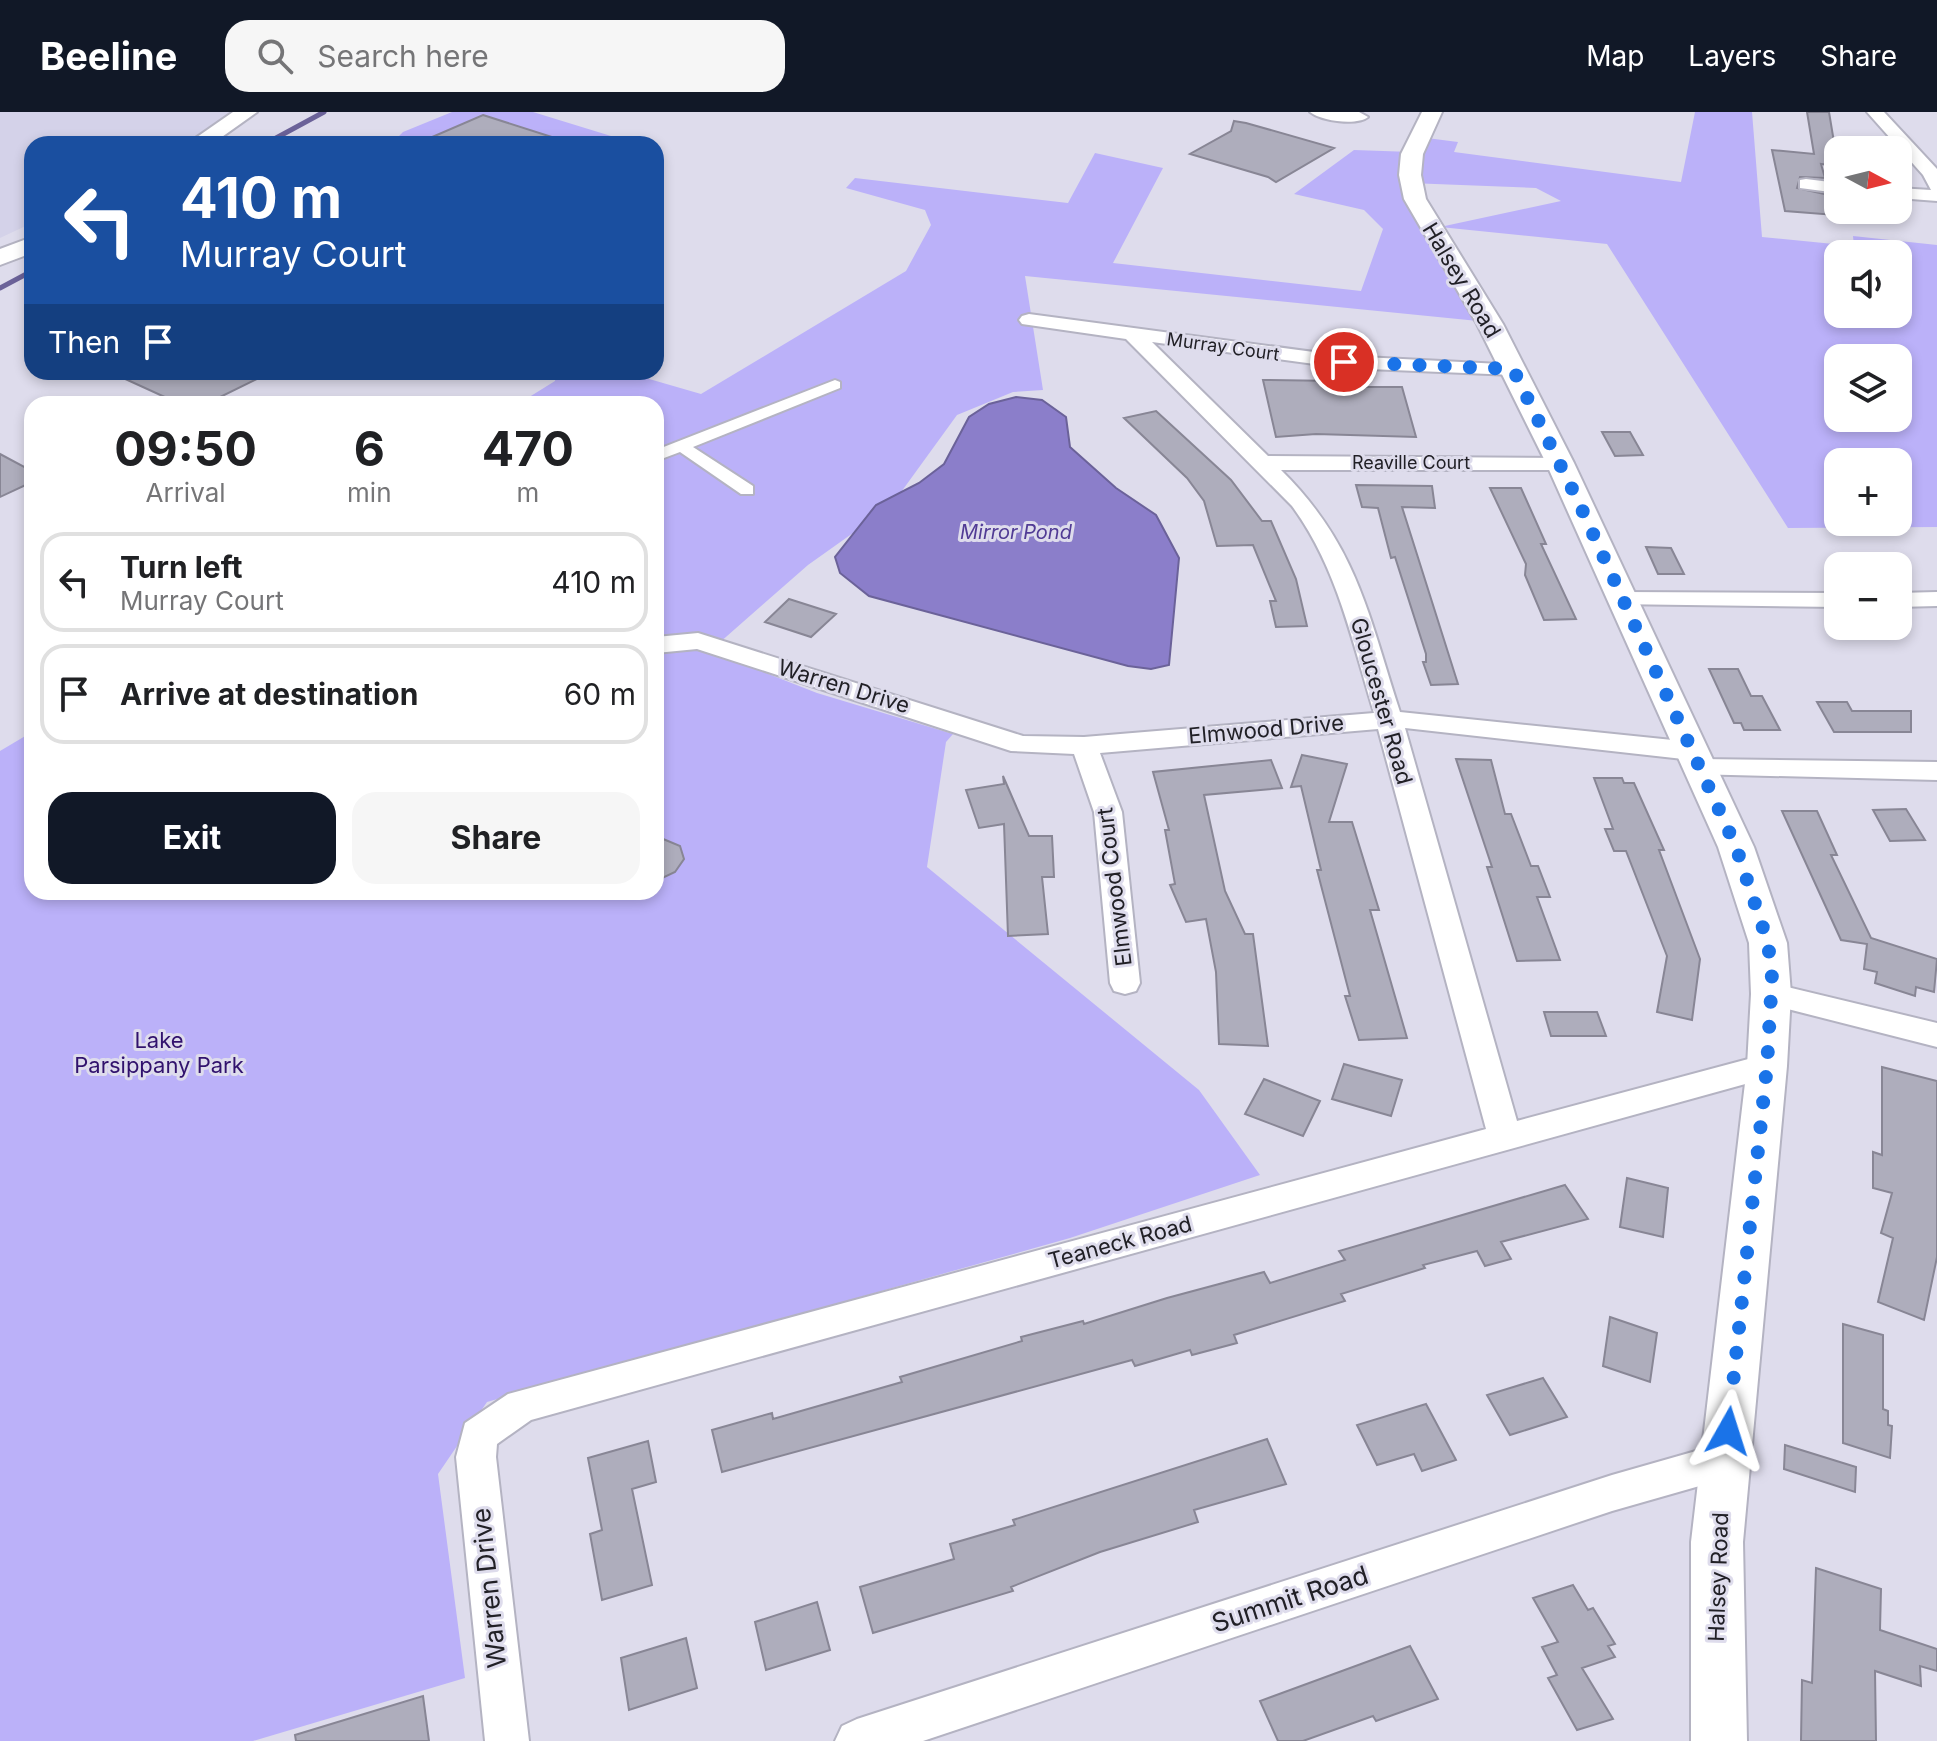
<!DOCTYPE html>
<html lang="en">
<head>
<meta charset="utf-8">
<style>
  :root { --surface:#fff; --page:#f6f6f6; --text:#202124; --muted:#757577; --line:#e0e0e0; --accent:#111827 }
  body { margin:0; font-family:Inter,sans-serif; background:var(--page); color:var(--text); height:100vh; display:flex; flex-direction:column; font-size:30px; white-space:nowrap }
  * { box-sizing:border-box; margin:0 }
  p { font-size:26px; color:var(--muted) }
  .icon { flex:none; width:44px; height:44px; fill:none; stroke:currentColor; stroke-width:2; stroke-linecap:round; stroke-linejoin:round }
  .map { position:relative; flex:1; overflow:hidden }
  .panel { position:absolute; left:24px; top:284px; width:640px; height:504px; display:flex; flex-direction:column; background:var(--surface); border-radius:24px; box-shadow:0 4px 12px #0003 }
  .panel>* { flex:none }
  .banner { position:absolute; left:24px; top:24px; width:640px; height:244px; border-radius:24px; box-shadow:0 4px 12px #0003; background:#1a4fa0; color:#fff; overflow:hidden }
  .needle { width:52px; rotate:97deg }
  .fabs { position:absolute; left:1824px; top:24px; display:grid; gap:16px }
  .fabs a { display:grid; place-items:center; width:88px; height:88px; border-radius:16px; background:var(--surface); box-shadow:0 4px 12px #0003; font-size:40px }
  .pin { position:absolute; display:grid; place-items:center; width:68px; height:68px; color:#fff; margin:-34px; border:4px solid #fff; border-radius:50%; box-shadow:0 2px 8px #0007 }
  .me { position:absolute; width:88px; margin:-44px; rotate:6deg; stroke-linejoin:round; filter:drop-shadow(0 0 6px #0008) }
  .turn { display:flex; align-items:center; gap:28px; height:168px; padding:0 24px; font-size:36px }
  .turn .icon { width:104px; height:104px; stroke-width:2.5 }
  .turn b { display:block; font-size:56px; line-height:68px }
  .then { display:flex; align-items:center; height:76px; padding:0 24px; background:#0003; gap:16px; font-size:30px }
  .eta { display:flex; justify-content:space-evenly; align-items:center; height:136px; text-align:center }
  .eta b { font-size:48px; font-weight:700; line-height:56px }
  .button { display:flex; gap:16px; margin-top:auto; padding:16px 24px }
  .button a { flex:1; height:92px; border-radius:24px; background:var(--accent); color:#fff; font-size:32px; font-weight:700; line-height:92px; text-align:center }
  .button a+a { background:var(--page); color:var(--text) }
  ul { padding:0; list-style:none }
  li { display:flex; align-items:center; gap:24px; height:100px; margin:0 16px 12px; padding:0 8px; border:4px solid var(--line); border-radius:24px }
  li div { flex:1 }
  li b { display:block; font-size:30px }
  li em { font-style:normal }
  header { display:flex; align-items:center; gap:48px; box-sizing:border-box; height:112px; padding:0 40px; background:var(--accent); color:#fff }
  header strong { font-size:38px }
  nav { display:flex; gap:44px; margin-inline-start:auto; font-size:28px }
  .search { width:560px; height:72px; background:var(--page); display:flex; align-items:center; gap:20px; box-sizing:border-box; padding:0 28px; border-radius:24px; color:var(--muted); font-size:30px }
  .map>svg:first-child { display:block }
  .built { fill:#d4d2e9 }
  .green { fill:#bbb1f9; fill-rule:evenodd }
  .water { fill:#8b7eca; stroke:#6b6299; stroke-width:2 }
  .lines { fill:none; stroke-linecap:round; stroke-linejoin:round }
  .stream { stroke:#6b6299; stroke-width:5 }
  .building { fill:#aeadbc; stroke:#888695; stroke-width:2 }
  .pedestrian-casing { stroke:#b4b3c2; stroke-width:4 }
  .minor-casing { stroke:#b4b3c2; stroke-width:4 }
  .tertiary-casing { stroke:#b4b3c2; stroke-width:4 }
  .pedestrian { fill:#fff; fill-rule:evenodd }
  .minor { fill:#fff; fill-rule:evenodd }
  .tertiary { fill:#fff; fill-rule:evenodd }
  .route { stroke:#1a73e8; stroke-width:14; stroke-dasharray:0 25.2 }
  .labels { text-anchor:middle; stroke-width:6; stroke-linejoin:round; paint-order:stroke }
  .far-street-label { font-size:18px; fill:#212026; stroke:#dedcec }
  .far-water-label { font-size:20px; font-style:italic; fill:#513b95; stroke:#dedcec }
  .street-label { font-size:22px; fill:#212026; stroke:#dedcec }
  .park-label { font-size:22px; fill:#31126d; stroke:#dedcec }
  .near-street-label { font-size:26px; fill:#212026; stroke:#dedcec }
</style>
</head>
<body>
<header>
<strong>Beeline</strong>
<div class="search"><svg class="icon" aria-label="search" viewBox="0 0 24 24"><circle cx="10" cy="10" r="6"/><path d="M15 15l6 6"/></svg>Search here</div>
<nav><a>Map</a><a>Layers</a><a>Share</a></nav>
</header>
<div class="map">
<svg width="1937" height="1629" viewBox="0 0 1937 1629">
  <rect width="100%" height="100%" fill="#dedcec"/>
  <path class="built" d="M 0,0 L 236,0 L 187,32 L 32,32 L 32,111 L 0,126 Z"/>
  <path class="green" d="M 452,0 L 533,0 L 637,32 L 530,32 L 483,3 L 416,32 L 391,32 L 403,20 Z
    M 1695,0 L 1752,0 L 1762,125 L 1854,134 L 1853,124 L 1937,133 L 1937,415 L 1788,416 L 1607,132 L 1440,115 L 1561,89 L 1536,76 L 1409,71 L 1488,210 L 1025,164 L 1043,278 L 1013,280 L 957,303 L 891,394 L 808,453 L 710,539 L 817,581 L 953,622 L 946,630 L 927,755 L 1199,978 L 1260,1063 L 1070,1126 L 487,1290 L 438,1362 L 465,1566 L 253,1629 L 0,1629 L 0,639 L 32,620 L 32,780 L 656,780 L 656,292 L 518,292 L 555,269 L 556,260 L 625,260 L 701,282 L 906,159 L 931,113 L 925,98 L 846,76 L 855,66 L 1068,91 L 1095,41 L 1163,56 L 1113,151 L 1361,179 L 1383,117 L 1364,98 L 1294,82 L 1354,38 L 1412,40 L 1419,25 L 1458,30 L 1454,40 L 1681,70 ZM 1838,142 L 1898,142 L 1898,202 L 1838,202 ZM 1838,246 L 1898,246 L 1898,306 L 1838,306 ZM 1838,350 L 1898,350 L 1898,410 L 1838,410 Z"/>
  <path class="water" d="M 1016,285 L 1042,288 L 1066,305 L 1070,335 L 1116,376 L 1156,403 L 1179,446 L 1169,553 L 1151,557 L 1128,554 L 869,484 L 840,461 L 835,445 L 876,393 L 919,371 L 944,352 L 969,305 L 989,292 Z"/>
  <g class="lines">
    <path class="stream" d="M 265,32 L 324,0
      M 0,176 L 32,159"/>
  </g>
  <path class="building" d="M 1807,0 L 1829,0 L 1838,54 L 1821,52 L 1825,66 L 1800,65 L 1797,76 L 1829,83 L 1835,103 L 1785,99 L 1772,38 L 1814,42 Z
    M 483,3 L 558,27 L 557,32 L 416,32 Z
    M 1234,9 L 1246,11 L 1334,36 L 1276,70 L 1268,65 L 1190,42 L 1231,19 Z
    M 110,260 L 271,260 L 206,292 L 180,292 Z
    M 1263,268 L 1336,269 L 1338,275 L 1402,275 L 1416,325 L 1316,322 L 1276,325 Z
    M 1156,299 L 1231,368 L 1262,409 L 1271,409 L 1296,467 L 1307,514 L 1276,515 L 1270,489 L 1276,489 L 1253,433 L 1217,434 L 1204,389 L 1187,366 L 1124,306 Z
    M 1602,320 L 1630,320 L 1643,343 L 1615,344 Z
    M 0,342 L 32,359 L 32,370 L 0,385 Z
    M 1356,373 L 1432,374 L 1435,396 L 1402,395 L 1458,572 L 1431,573 L 1423,550 L 1426,550 L 1426,542 L 1395,445 L 1391,446 L 1378,396 L 1362,395 Z
    M 1490,376 L 1521,376 L 1546,432 L 1541,432 L 1576,507 L 1544,508 L 1525,463 L 1526,452 Z
    M 1646,435 L 1671,436 L 1684,462 L 1658,462 Z
    M 789,487 L 836,502 L 811,525 L 765,510 Z
    M 1709,557 L 1738,557 L 1751,584 L 1762,584 L 1780,618 L 1744,618 L 1741,611 L 1734,611 Z
    M 1817,590 L 1847,590 L 1852,599 L 1911,599 L 1911,620 L 1834,620 Z
    M 1302,643 L 1347,652 L 1329,710 L 1352,710 L 1379,798 L 1370,798 L 1407,926 L 1359,928 L 1345,884 L 1350,884 L 1317,758 L 1321,758 L 1301,674 L 1291,675 Z
    M 1456,647 L 1491,648 L 1505,702 L 1511,702 L 1531,754 L 1538,754 L 1550,785 L 1537,785 L 1560,848 L 1517,849 L 1487,755 L 1492,755 Z
    M 1271,648 L 1282,676 L 1204,683 L 1225,779 L 1245,822 L 1253,822 L 1268,934 L 1219,932 L 1216,860 L 1206,807 L 1186,810 L 1170,773 L 1175,772 L 1165,718 L 1169,718 L 1153,660 Z
    M 1003,664 L 1029,724 L 1052,724 L 1054,765 L 1042,765 L 1048,822 L 1008,824 L 1004,712 L 979,716 L 966,678 L 1004,672 Z
    M 1594,666 L 1622,666 L 1624,671 L 1634,671 L 1664,738 L 1659,738 L 1700,847 L 1692,908 L 1657,900 L 1667,844 L 1626,739 L 1614,739 L 1605,717 L 1613,717 Z
    M 1906,697 L 1925,728 L 1890,729 L 1873,698 Z
    M 1782,699 L 1817,699 L 1837,743 L 1831,743 L 1871,826 L 1937,847 L 1934,880 L 1916,875 L 1915,884 L 1875,871 L 1877,860 L 1864,857 L 1867,832 L 1841,828 Z
    M 656,724 L 680,734 L 684,747 L 675,760 L 656,769 Z
    M 1544,900 L 1597,900 L 1606,924 L 1551,924 Z
    M 1344,952 L 1402,968 L 1391,1004 L 1332,987 Z
    M 1882,955 L 1937,969 L 1937,1145 L 1924,1208 L 1878,1190 L 1893,1126 L 1881,1121 L 1892,1081 L 1873,1076 L 1873,1040 L 1882,1043 Z
    M 1264,967 L 1320,989 L 1303,1024 L 1245,1002 Z
    M 1627,1066 L 1668,1076 L 1663,1125 L 1620,1115 Z
    M 1565,1073 L 1588,1107 L 1501,1130 L 1511,1147 L 1485,1154 L 1477,1139 L 1423,1153 L 1425,1156 L 1341,1182 L 1345,1189 L 1234,1223 L 1237,1231 L 1192,1243 L 1190,1238 L 1135,1254 L 1132,1248 L 722,1360 L 712,1318 L 772,1301 L 773,1307 L 902,1270 L 900,1265 L 1022,1229 L 1021,1225 L 1083,1209 L 1084,1212 L 1167,1186 L 1264,1160 L 1270,1171 L 1345,1148 L 1339,1139 Z
    M 1610,1205 L 1657,1221 L 1650,1270 L 1603,1254 Z
    M 1843,1212 L 1883,1223 L 1883,1297 L 1888,1299 L 1888,1313 L 1892,1314 L 1890,1346 L 1843,1331 Z
    M 1543,1266 L 1567,1305 L 1510,1323 L 1487,1283 Z
    M 1426,1292 L 1456,1348 L 1422,1359 L 1414,1342 L 1377,1353 L 1357,1313 Z
    M 1267,1327 L 1286,1372 L 1194,1398 L 1198,1410 L 1100,1440 L 1011,1475 L 1013,1479 L 873,1521 L 860,1475 L 954,1447 L 950,1432 L 1015,1413 L 1013,1408 Z
    M 648,1329 L 656,1370 L 632,1377 L 652,1473 L 602,1488 L 590,1422 L 602,1418 L 588,1346 Z
    M 1785,1333 L 1856,1355 L 1855,1380 L 1784,1357 Z
    M 1816,1456 L 1881,1477 L 1880,1518 L 1937,1537 L 1937,1559 L 1920,1554 L 1921,1574 L 1875,1559 L 1876,1629 L 1801,1629 L 1802,1568 L 1812,1571 Z
    M 1573,1473 L 1588,1498 L 1593,1496 L 1615,1532 L 1608,1534 L 1615,1545 L 1582,1556 L 1613,1607 L 1577,1618 L 1548,1566 L 1557,1563 L 1542,1535 L 1558,1530 L 1533,1486 Z
    M 817,1490 L 830,1538 L 766,1558 L 755,1510 Z
    M 686,1526 L 697,1576 L 629,1598 L 621,1546 Z
    M 1410,1534 L 1438,1587 L 1376,1609 L 1373,1604 L 1303,1629 L 1278,1629 L 1260,1589 Z
    M 423,1584 L 429,1629 L 296,1629 L 295,1623 Z"/>
  <g class="lines">
    <defs>
      <path id="pedestrian" d="M 835,268 L 840,270 L 840,276 L 693,335 L 753,374 L 753,382 L 741,382 L 680,340 L 656,349 L 656,338 Z"/>
      <path id="minor" d="M 1310,0 L 1359,0 L 1368,5 C 1357,14 1321,9 1310,0 Z
        M 1867,0 L 1884,0 L 1937,57 L 1937,89 L 1898,86 L 1898,76 L 1931,78 L 1923,63 Z
        M 1806,67 L 1838,71 L 1838,81 L 1800,76 L 1800,68 Z
        M 1029,202 L 1344,244 L 1520,253 L 1523,257 L 1513,263 L 1344,256 L 1152,230 L 1268,344 L 1568,346 L 1571,351 L 1568,356 L 1560,358 L 1281,358 C 1357,433 1368,502 1400,600 L 1692,630 L 1702,633 L 1706,639 L 1702,645 L 1692,648 L 1405,616 L 1517,1009 L 1767,942 L 1778,945 L 1783,954 L 1778,963 L 1767,966 L 531,1308 L 497,1332 L 496,1345 L 529,1629 L 485,1629 L 456,1345 L 465,1311 L 508,1282 L 1486,1017 L 1378,617 L 1100,641 L 1122,700 L 1140,871 L 1136,879 L 1125,882 L 1114,879 L 1110,871 L 1094,700 L 1074,642 L 1011,639 L 697,537 L 656,541 L 656,525 L 698,521 L 1023,624 L 1084,625 L 1374,601 C 1352,529 1337,455 1292,394 L 1126,227 L 1022,212 L 1019,208 L 1022,204 Z
        M 1621,480 L 1838,481 L 1838,495 L 1612,492 L 1609,487 Z
        M 1937,480 L 1937,494 L 1898,495 L 1898,481 Z
        M 1701,647 L 1937,650 L 1937,668 L 1691,662 L 1687,656 L 1691,650 Z
        M 1771,871 L 1937,911 L 1937,935 L 1760,890 L 1755,882 L 1760,874 Z
        M 1724,1331 L 1738,1336 L 1744,1349 L 1738,1362 L 1724,1367 L 1612,1399 L 923,1629 L 835,1629 L 842,1614 L 857,1607 L 1612,1363 Z"/>
      <path id="tertiary" d="M 233,0 L 257,0 L 212,32 L 187,32 Z
        M 1422,0 L 1442,0 L 1423,42 L 1421,63 L 1426,87 L 1503,212 L 1574,351 L 1754,735 L 1787,831 L 1791,882 L 1787,954 L 1743,1430 L 1747,1629 L 1691,1629 L 1691,1430 L 1747,954 L 1751,882 L 1749,831 L 1718,735 L 1546,351 L 1477,212 L 1404,87 L 1399,63 L 1401,42 Z
        M 32,125 L 32,141 L 0,153 L 0,137 Z"/>
    </defs>
    <use href="#pedestrian" class="pedestrian-casing"/>
    <use href="#minor" class="minor-casing"/>
    <use href="#tertiary" class="tertiary-casing"/>
    <use href="#pedestrian" class="pedestrian"/>
    <use href="#minor" class="minor"/>
    <use href="#tertiary" class="tertiary"/>
  </g>
  <g class="lines">
    <path class="route" d="M 1344,250 L 1513,257 L 1578,389 L 1736,735 L 1768,831 L 1772,866 L 1767,954 L 1728,1319"/>
  </g>
  <g class="labels">
    <g class="far-street-label">
      <text transform="translate(1223 235) rotate(8)" y="6">Murray Court</text>
      <text x="1411" y="357">Reaville Court</text>
    </g>
    <g class="far-water-label">
      <text x="1016" y="427">Mirror Pond</text>
    </g>
    <g class="street-label">
      <text transform="translate(1462 168) rotate(59)" y="8">Halsey Road</text>
      <text transform="translate(844 574) rotate(17)" y="8">Warren Drive</text>
      <text transform="translate(1382 589) rotate(74)" y="8">Gloucester Road</text>
      <text transform="translate(1266 617) rotate(-5)" y="8">Elmwood Drive</text>
      <text transform="translate(1114 775) rotate(-97)" y="8">Elmwood Court</text>
      <text transform="translate(1120 1130) rotate(-15)" y="8">Teaneck Road</text>
      <text transform="translate(1718 1465) rotate(-88)" y="8">Halsey Road</text>
    </g>
    <g class="park-label">
      <text x="159" y="936">Lake<tspan x="159" dy="25">Parsippany Park</tspan></text>
    </g>
    <g class="near-street-label">
      <text transform="translate(489 1476) rotate(-96)" y="9">Warren Drive</text>
      <text transform="translate(1290 1487) rotate(-18)" y="9">Summit Road</text>
    </g>
  </g>
</svg>
<div class="fabs">
<a><svg class="needle" viewBox="-14 -14 28 28"><path d="M0-13l5 13h-10z" fill="#e53935"/><path d="M0 13l5-13h-10z" fill="#757577"/></svg></a>
<a><svg class="icon" aria-label="sound" viewBox="0 0 24 24"><path d="M4 9h4l5-4v14l-5-4H4zM17 9q2 3 0 6"/></svg></a>
<a><svg class="icon" aria-label="layers" viewBox="0 0 24 24"><path d="M12 4l9 5-9 5-9-5zM3 14l9 5 9-5"/></svg></a>
<a>+</a>
<a>−</a>
</div>
<div class="pin" style="left:1344px;top:250px;background:#d93025"><svg class="icon" aria-label="arrive" viewBox="0 0 24 24"><path d="M6 21V4h12l-3 4 3 4H6"/></svg></div>
<svg class="me" style="left:1728px;top:1319px" viewBox="-20 -20 40 40"><path d="M0-17L14 15 0 8-14 15z" fill="#1a73e8" stroke="#fff" stroke-width="4"/></svg>
<div class="banner">
<div class="turn"><svg class="icon" aria-label="left" viewBox="0 0 24 24"><path d="M17 20v-9H6M10 6l-5 5 5 5"/></svg><div><b>410 m</b>Murray Court</div></div>
<div class="then">Then<svg class="icon" aria-label="arrive" viewBox="0 0 24 24"><path d="M6 21V4h12l-3 4 3 4H6"/></svg></div>
</div>
<section class="panel">
<div class="eta">
<div><b>09:50</b><p>Arrival</p></div>
<div><b>6</b><p>min</p></div>
<div><b>470</b><p>m</p></div>
</div>
<ul>
<li><svg class="icon" aria-label="left" viewBox="0 0 24 24"><path d="M17 20v-9H6M10 6l-5 5 5 5"/></svg><div><b>Turn left</b><p>Murray Court</p></div><em>410 m</em></li>
<li><svg class="icon" aria-label="arrive" viewBox="0 0 24 24"><path d="M6 21V4h12l-3 4 3 4H6"/></svg><div><b>Arrive at destination</b></div><em>60 m</em></li>
</ul>
<div class="button"><a>Exit</a><a>Share</a></div>
</section>
</div>
</body>
</html>
